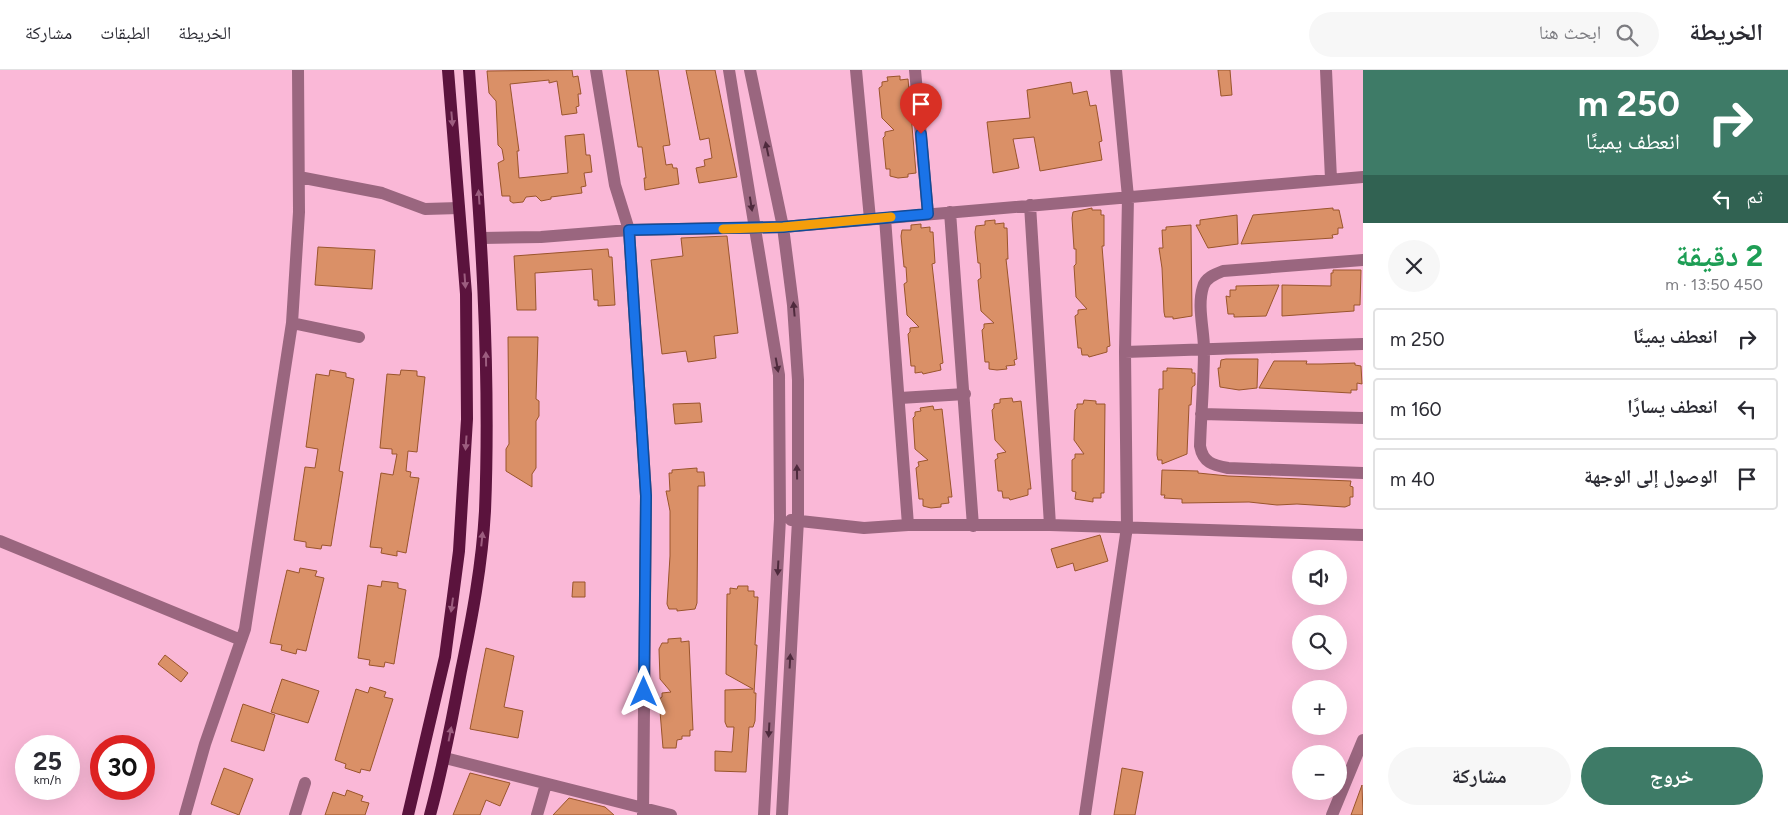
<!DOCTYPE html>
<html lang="ar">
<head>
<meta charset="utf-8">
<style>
  :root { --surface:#fff; --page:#f7f7f7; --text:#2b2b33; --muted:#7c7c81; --line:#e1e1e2; --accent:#3e7b67 }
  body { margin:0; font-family:Figtree,"Noto Naskh Arabic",sans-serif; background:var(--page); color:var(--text); direction:rtl; height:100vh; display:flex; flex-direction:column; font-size:19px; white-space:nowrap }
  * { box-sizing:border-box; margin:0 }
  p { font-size:16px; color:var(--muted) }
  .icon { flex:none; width:28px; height:28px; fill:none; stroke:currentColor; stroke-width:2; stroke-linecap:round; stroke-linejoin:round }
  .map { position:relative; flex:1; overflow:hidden; direction:ltr }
  .side { display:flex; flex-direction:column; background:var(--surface); width:425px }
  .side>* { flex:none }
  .hud { background:#3e7b67; color:#fff; overflow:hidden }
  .tools { position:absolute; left:1292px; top:480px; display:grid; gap:10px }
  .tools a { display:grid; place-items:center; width:55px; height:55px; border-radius:50%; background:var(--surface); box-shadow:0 5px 20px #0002; font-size:25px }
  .speed { position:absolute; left:15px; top:665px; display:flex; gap:10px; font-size:25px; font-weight:700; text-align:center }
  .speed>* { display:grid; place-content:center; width:65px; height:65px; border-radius:50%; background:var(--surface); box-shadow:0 5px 20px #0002; line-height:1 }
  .speed small { font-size:12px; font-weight:400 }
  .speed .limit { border:8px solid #d22; background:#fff; color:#111 }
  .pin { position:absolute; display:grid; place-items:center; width:42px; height:42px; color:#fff; margin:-51px -21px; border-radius:50% 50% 50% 0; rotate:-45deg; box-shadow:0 0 5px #0007 }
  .pin .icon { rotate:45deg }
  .me { position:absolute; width:55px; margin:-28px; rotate:0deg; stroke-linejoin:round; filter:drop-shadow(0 0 4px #0008) }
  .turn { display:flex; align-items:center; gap:18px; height:105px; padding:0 25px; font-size:22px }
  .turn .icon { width:65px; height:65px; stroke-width:2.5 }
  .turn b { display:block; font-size:35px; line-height:42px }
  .then { display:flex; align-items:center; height:48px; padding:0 25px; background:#0003; gap:10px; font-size:19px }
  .round { display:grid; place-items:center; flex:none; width:52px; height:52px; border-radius:26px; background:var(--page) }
  .headline { display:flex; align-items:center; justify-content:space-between; height:85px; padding:0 25px }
  h1 { font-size:30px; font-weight:700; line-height:38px; color:#1e9e55 }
  .action { display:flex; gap:10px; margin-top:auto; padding:10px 25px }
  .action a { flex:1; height:58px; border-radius:30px; background:var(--accent); color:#fff; font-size:20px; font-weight:700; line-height:58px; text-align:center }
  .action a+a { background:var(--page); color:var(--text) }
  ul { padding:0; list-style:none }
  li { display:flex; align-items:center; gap:15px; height:62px; margin:0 10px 8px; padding:0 15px; border:2px solid var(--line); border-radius:5px }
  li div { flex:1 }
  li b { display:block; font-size:19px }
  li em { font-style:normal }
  header { display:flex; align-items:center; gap:30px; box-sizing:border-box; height:70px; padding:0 25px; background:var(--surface); border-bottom:1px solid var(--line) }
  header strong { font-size:24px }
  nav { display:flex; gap:28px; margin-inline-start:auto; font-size:18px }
  .search { width:350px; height:45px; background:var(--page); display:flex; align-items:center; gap:12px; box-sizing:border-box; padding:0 18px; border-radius:28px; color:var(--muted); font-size:19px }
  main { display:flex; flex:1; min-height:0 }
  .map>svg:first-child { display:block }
  .building { fill:#da9067; stroke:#9a552c }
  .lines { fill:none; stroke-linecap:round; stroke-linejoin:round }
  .minor { stroke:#9a667f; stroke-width:12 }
  .major { stroke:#5b133d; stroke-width:12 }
  .oneway { fill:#9c5d7f }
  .oneway2 { fill:#4f2a3d }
  .route-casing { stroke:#114b97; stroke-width:12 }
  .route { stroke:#1a73e8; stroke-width:9 }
  .slow { stroke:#f59e0b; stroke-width:9 }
</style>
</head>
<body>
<header>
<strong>الخريطة</strong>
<div class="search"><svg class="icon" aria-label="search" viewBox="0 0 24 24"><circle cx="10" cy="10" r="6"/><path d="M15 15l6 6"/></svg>ابحث هنا</div>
<nav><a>الخريطة</a><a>الطبقات</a><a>مشاركة</a></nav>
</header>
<main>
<section class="side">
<div class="hud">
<div class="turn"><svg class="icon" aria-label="right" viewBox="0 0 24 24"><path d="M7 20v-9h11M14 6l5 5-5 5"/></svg><div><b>250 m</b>انعطف يمينًا</div></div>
<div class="then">ثم<svg class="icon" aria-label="left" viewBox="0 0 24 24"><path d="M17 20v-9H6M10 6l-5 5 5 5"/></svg></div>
</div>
<div class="headline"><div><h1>2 دقيقة</h1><p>450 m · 13:50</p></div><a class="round"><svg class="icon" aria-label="close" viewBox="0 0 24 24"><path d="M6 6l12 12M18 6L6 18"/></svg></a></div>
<ul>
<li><svg class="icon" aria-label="right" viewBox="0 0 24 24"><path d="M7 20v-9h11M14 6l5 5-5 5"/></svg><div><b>انعطف يمينًا</b></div><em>250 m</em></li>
<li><svg class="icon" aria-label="left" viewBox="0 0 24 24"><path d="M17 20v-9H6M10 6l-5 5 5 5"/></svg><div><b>انعطف يسارًا</b></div><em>160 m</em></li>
<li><svg class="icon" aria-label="arrive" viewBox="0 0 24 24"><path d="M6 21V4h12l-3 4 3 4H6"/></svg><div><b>الوصول إلى الوجهة</b></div><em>40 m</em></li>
</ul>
<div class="action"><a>خروج</a><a>مشاركة</a></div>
</section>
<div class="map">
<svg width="1363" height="745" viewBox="0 0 1363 745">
  <rect width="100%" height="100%" fill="#fab8d7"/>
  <path class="building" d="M 572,0 L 573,7 L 578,6 L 581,24 L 578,24 L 579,36 L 576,37 L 577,43 L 562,45 L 557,11 L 549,13 L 549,10 L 510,14 L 519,81 L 517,81 L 519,108 L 568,103 L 565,66 L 584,64 L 586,85 L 590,85 L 592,102 L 584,103 L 586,116 L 581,117 L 582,123 L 551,127 L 551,129 L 541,131 L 536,126 L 526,127 L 523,132 L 513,133 L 510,131 L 510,126 L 502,126 L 498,93 L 504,90 L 502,79 L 498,75 L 496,31 L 489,23 L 487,1 Z
    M 626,0 L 658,0 L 670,75 L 663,76 L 666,95 L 672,94 L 673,98 L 677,98 L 679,114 L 645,120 L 644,108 L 646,108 L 642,77 L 638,77 Z
    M 686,0 L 715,0 L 737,107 L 699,113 L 696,98 L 705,96 L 704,90 L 712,88 L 709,68 L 700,70 Z
    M 1218,0 L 1230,0 L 1232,25 L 1221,26 Z
    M 900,6 L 900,10 L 908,9 L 916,103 L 908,104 L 908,107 L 898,108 L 890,106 L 890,99 L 886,99 L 883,68 L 885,66 L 885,62 L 894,60 L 882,48 L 879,18 L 882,16 L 882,12 L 888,11 L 887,7 Z
    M 1071,12 L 1073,24 L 1087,21 L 1090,36 L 1096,35 L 1102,71 L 1099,72 L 1102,90 L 1040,101 L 1034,67 L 1013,69 L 1019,98 L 993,103 L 987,52 L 1030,48 L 1027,20 Z
    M 1092,138 L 1092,140 L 1101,140 L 1101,145 L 1104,145 L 1104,176 L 1102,176 L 1110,276 L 1107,277 L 1107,282 L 1089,287 L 1088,285 L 1082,285 L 1081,278 L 1078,278 L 1075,246 L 1078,244 L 1078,240 L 1087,239 L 1076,227 L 1074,196 L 1076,194 L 1076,179 L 1074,179 L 1072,148 L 1073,142 Z
    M 1333,138 L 1333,140 L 1339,140 L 1343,158 L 1338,158 L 1338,164 L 1332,165 L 1333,168 L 1241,174 L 1253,145 Z
    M 1237,145 L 1238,174 L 1208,178 L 1196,155 L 1200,155 L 1200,150 Z
    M 995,150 L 995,154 L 1004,153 L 1004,158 L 1007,158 L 1008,189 L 1006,189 L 1017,289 L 1014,290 L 1015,295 L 1006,296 L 1007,299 L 997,300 L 989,299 L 989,292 L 985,292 L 982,260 L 984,258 L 984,254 L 994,253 L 981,241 L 978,210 L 981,208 L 980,193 L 978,193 L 975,162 L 976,156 L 985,155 L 985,151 Z
    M 921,154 L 921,158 L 930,157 L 930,162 L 933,162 L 935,193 L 932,194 L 943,293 L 940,294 L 941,300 L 923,304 L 922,302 L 915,303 L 915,296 L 911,296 L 908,264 L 910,262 L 910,258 L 919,257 L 907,245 L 904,214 L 907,212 L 906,197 L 904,197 L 901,166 L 902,160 L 911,160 L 911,155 Z
    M 1191,155 L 1192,246 L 1173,249 L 1173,247 L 1165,247 L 1164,242 L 1162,198 L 1159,178 L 1163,178 L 1162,160 L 1166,160 L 1166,157 Z
    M 727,166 L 738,263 L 714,266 L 716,288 L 688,292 L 686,281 L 662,284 L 651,190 L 683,186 L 681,168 Z
    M 318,177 L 375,180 L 372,219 L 315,215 Z
    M 608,179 L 609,187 L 612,187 L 615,235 L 598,236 L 598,230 L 594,230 L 592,199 L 535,203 L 536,240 L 517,240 L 514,186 Z
    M 1333,200 L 1361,200 L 1360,235 L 1354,235 L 1354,241 L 1282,246 L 1282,215 L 1331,216 L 1331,203 L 1333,203 Z
    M 1279,215 L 1266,246 L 1234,247 L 1234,244 L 1228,244 L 1226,226 L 1230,227 L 1230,220 L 1236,220 L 1236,216 Z
    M 508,267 L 538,267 L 536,329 L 539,331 L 539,346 L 536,351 L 536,398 L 532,404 L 532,417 L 506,401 L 506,379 L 509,374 Z
    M 1226,289 L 1258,289 L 1257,318 L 1239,320 L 1220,317 L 1218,298 L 1220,298 L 1221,290 Z
    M 1274,291 L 1307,291 L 1306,294 L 1322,294 L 1355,293 L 1355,295 L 1361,296 L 1362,314 L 1357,313 L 1357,320 L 1351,320 L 1351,323 L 1259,318 Z
    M 1167,298 L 1192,299 L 1192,303 L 1195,303 L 1195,315 L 1192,317 L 1191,335 L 1189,335 L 1187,384 L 1162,394 L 1162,390 L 1158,390 L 1157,385 L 1159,319 L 1163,319 L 1163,301 L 1167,301 Z
    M 330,300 L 346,303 L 346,307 L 354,309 L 339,401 L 343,402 L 331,476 L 322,475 L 321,479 L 306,477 L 306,472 L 294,470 L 305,397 L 315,398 L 318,379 L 306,377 L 316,304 L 329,306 Z
    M 401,300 L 417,301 L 417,306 L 425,307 L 417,382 L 408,381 L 406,401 L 411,402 L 410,407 L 419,408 L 406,483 L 397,481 L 397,486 L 381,483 L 382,478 L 370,477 L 381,403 L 393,405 L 397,384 L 392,384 L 392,379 L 380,378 L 387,304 L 400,305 Z
    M 1012,328 L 1013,332 L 1021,331 L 1031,419 L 1028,419 L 1028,425 L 1010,430 L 1009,428 L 1003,428 L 1002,421 L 998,421 L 995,390 L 998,388 L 997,384 L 1006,382 L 995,370 L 992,340 L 994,338 L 994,334 L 1000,333 L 1000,329 Z
    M 1084,330 L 1096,331 L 1096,334 L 1105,334 L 1104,423 L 1101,423 L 1101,428 L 1093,428 L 1093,432 L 1075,429 L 1076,422 L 1072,421 L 1072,390 L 1075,388 L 1075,384 L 1084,384 L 1074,370 L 1075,340 L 1077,338 L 1077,334 L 1083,334 Z
    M 700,333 L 702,352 L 675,354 L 673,334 Z
    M 933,336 L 934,340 L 942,339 L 952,427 L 948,427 L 949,433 L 941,434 L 941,437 L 931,438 L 923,436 L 923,429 L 919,429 L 916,398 L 919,396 L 918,392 L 928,390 L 915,379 L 913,348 L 915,346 L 915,342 L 921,341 L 920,338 Z
    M 697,398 L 697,402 L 704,402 L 705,416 L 698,416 L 697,533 L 695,539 L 677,541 L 677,539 L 669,539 L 667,534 L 670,486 L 670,441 L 666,421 L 670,421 L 669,403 L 672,403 L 672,400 Z
    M 1162,400 L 1198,401 L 1198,403 L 1228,406 L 1351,411 L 1350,416 L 1353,417 L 1353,427 L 1350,427 L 1350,435 L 1345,437 L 1297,434 L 1277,435 L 1249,432 L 1182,433 L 1182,429 L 1164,428 L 1165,425 L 1161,425 Z
    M 1100,465 L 1108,491 L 1075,501 L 1073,493 L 1057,498 L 1051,479 Z
    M 300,498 L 317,501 L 315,506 L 324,508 L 306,581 L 297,579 L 296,584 L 281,580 L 282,575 L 270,573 L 287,500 L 299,503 Z
    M 382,511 L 398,513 L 398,518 L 406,520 L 394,594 L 385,592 L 384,597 L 369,595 L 370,590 L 358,588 L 368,515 L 381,517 Z
    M 573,512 L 585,512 L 585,527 L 572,527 Z
    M 738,516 L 748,516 L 748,521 L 754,521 L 754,527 L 758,527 L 755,575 L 757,575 L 754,623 L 756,623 L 755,651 L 753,657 L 749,657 L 746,702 L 715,701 L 715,681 L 732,682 L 734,657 L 727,657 L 725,652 L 725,620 L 753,619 L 726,604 L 727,524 L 730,524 L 730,518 L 737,519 Z
    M 681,568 L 681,572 L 689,571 L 693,660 L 690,660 L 690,666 L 682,666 L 682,669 L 677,670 L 676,678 L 663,678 L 659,629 L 662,627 L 662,623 L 671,622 L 660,609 L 659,579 L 662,573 L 668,573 L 668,569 Z
    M 486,578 L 514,586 L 504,637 L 523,641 L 518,668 L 470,659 Z
    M 165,585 L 188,603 L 181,612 L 158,594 Z
    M 282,609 L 319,621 L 308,653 L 271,642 Z
    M 370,617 L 386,622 L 384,627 L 393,629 L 370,701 L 361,699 L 360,703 L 345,698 L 346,694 L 335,690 L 356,619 L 368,623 Z
    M 243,634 L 275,645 L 264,681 L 231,671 Z
    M 224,698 L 253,709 L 239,745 L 211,734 Z
    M 1122,698 L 1143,702 L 1135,745 L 1114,745 Z
    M 470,703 L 510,713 L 500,736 L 486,730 L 480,745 L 453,745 Z
    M 1362,715 L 1363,745 L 1351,745 Z
    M 347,720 L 363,726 L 361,731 L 369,733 L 365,745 L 325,745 L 333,722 L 345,726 Z
    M 569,728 L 605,737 L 614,745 L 553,745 Z"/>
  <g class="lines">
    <path class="minor" d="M 596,0 L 615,115 L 629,160 L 646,425 L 643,745
      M 729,0 L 779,305 L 780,449 L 764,745
      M 750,0 L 783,157 L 793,235 L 798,310 L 798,450 L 782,745
      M 856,0 L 870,149
      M 915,0 L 928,144
      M 1326,0 L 1331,109
      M 299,107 L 382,123 L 425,139 L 459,138
      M 1030,135 L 1050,455
      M 950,142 L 973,456
      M 885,148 L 908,455
      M 482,168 L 541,167 L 629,160 L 783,157 L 1363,107
      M 1363,190 L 1223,201 C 1215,204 1205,208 1203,217 C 1197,236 1204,260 1204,279 C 1204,311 1201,344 1200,376 C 1203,393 1213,395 1228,398 L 1363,403
      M 292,253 L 359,267
      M 1125,282 L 1363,274
      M 900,328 L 965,324
      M 1201,344 L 1363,348
      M 791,450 L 864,458 L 908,455 L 1050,455 L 1363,465
      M 0,471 L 241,570
      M 445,688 L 671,745
      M 185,745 L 205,674 L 245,559 L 292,253 L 299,142 L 298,0
      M 295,745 L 305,713
      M 537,745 L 546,714
      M 1085,745 L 1127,457 L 1125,282 L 1128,127 L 1116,0
      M 1332,745 L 1363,670"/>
    <path class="major" d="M 408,745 L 445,587 L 459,481 L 467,349 L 466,224 L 448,0
      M 430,745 C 443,697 452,650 461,601 C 472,548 482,495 485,441 C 491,293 480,147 469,0"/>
  </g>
  <defs><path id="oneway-solid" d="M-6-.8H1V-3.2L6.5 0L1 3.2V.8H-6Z" transform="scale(1.25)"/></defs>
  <g class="oneway">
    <use href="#oneway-solid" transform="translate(452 49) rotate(85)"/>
    <use href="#oneway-solid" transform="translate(479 127) rotate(-94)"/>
    <use href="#oneway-solid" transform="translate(465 211) rotate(86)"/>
    <use href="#oneway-solid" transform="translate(486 289) rotate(-91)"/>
    <use href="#oneway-solid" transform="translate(466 373) rotate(94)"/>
    <use href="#oneway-solid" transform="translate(482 469) rotate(-84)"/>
    <use href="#oneway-solid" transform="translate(452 535) rotate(98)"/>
    <use href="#oneway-solid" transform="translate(450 664) rotate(-79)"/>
  </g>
  <g class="oneway2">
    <use href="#oneway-solid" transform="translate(767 79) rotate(-102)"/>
    <use href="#oneway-solid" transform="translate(751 134) rotate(81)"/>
    <use href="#oneway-solid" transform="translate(794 239) rotate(-95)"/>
    <use href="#oneway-solid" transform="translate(777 295) rotate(80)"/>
    <use href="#oneway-solid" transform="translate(797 402) rotate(-91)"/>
    <use href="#oneway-solid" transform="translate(778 498) rotate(93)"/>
    <use href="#oneway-solid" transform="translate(790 591) rotate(-87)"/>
    <use href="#oneway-solid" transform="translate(769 660) rotate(93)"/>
  </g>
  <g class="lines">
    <defs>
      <path id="route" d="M 644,622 L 646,426 L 629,160 L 783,157 L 928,144 L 921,64"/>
    </defs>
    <use href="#route" class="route-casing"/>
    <use href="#route" class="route"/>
    <path class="slow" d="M 723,159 L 783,157 L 891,147"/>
  </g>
</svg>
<div class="tools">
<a><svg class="icon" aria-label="sound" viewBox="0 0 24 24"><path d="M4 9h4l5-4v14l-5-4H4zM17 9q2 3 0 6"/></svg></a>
<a><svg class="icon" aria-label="search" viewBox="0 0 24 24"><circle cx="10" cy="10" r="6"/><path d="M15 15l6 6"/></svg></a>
<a>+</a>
<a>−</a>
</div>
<div class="speed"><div>25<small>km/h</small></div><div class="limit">30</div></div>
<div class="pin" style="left:921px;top:64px;background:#d93025"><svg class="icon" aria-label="arrive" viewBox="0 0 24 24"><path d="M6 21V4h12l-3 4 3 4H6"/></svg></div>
<svg class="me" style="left:644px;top:622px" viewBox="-20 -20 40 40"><path d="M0-17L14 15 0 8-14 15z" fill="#1a73e8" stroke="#fff" stroke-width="4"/></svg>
</div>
</main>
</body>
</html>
